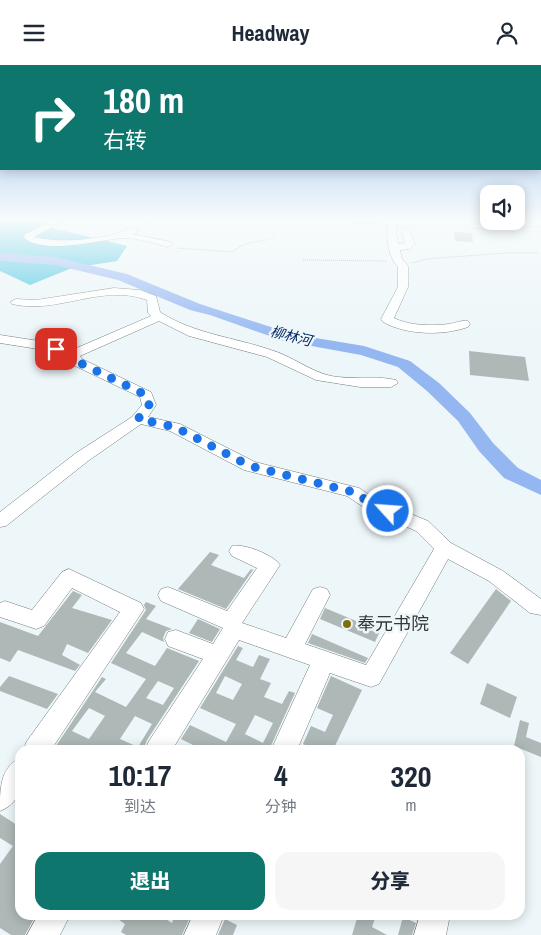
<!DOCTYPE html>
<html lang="zh">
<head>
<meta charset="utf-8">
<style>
  :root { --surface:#fff; --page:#f6f6f7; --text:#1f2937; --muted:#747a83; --accent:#0f766e }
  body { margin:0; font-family:"Archivo Narrow","Noto Sans SC",sans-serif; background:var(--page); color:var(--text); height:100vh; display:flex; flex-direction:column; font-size:19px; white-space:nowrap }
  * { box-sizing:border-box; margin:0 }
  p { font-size:16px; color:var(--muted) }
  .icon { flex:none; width:28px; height:28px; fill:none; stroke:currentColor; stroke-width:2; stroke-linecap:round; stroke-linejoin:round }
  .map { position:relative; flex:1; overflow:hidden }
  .side { position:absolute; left:15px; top:680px; width:510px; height:175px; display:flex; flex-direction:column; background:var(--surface); border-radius:15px; box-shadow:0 2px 12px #0003 }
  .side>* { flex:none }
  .hud { position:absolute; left:0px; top:0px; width:541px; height:105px; box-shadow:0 2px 12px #0003; background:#0f766e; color:#fff; overflow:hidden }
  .buttons { position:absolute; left:480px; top:120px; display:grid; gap:10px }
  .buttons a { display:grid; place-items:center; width:45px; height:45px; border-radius:10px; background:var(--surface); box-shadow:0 2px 12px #0003; font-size:25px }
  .pin { position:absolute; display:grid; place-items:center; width:42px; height:42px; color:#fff; margin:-21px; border-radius:10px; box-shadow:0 2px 8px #0006 }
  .me { position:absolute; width:55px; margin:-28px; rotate:296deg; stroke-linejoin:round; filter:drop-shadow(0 0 4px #0008) }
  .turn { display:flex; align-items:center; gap:18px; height:105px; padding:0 20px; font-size:22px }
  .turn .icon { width:65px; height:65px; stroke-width:2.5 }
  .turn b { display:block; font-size:35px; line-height:42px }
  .eta { display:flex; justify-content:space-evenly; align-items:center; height:85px; text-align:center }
  .eta b { font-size:30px; font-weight:800; line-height:35px }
  .button { display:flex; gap:10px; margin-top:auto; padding:10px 20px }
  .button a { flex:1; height:58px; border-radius:15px; background:var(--accent); color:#fff; font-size:20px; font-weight:800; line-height:58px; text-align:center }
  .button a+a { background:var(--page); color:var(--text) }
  header { display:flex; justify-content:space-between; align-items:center; height:65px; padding:0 20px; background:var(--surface); font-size:22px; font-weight:800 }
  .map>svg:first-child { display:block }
  .forest { fill:#44c4de }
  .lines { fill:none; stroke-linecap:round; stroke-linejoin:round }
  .river { fill:#95b7f1; fill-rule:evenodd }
  .building { fill:#aeb8b7; fill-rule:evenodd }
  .minor-casing { stroke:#727a7c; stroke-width:1 }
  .path { stroke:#939a9c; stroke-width:1; stroke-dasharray:1 1; stroke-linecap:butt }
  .minor { fill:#fff; fill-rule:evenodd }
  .route { stroke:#1a73e8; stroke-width:9; stroke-dasharray:0 16.2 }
  .poi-dot { fill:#806e0c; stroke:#edf6f9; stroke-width:2 }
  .labels { text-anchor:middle; stroke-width:5; stroke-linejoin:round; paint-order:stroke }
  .far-water-label { font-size:14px; font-style:italic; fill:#042765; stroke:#edf6f9 }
  .near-poi-label { font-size:18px; fill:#343839; stroke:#edf6f9; text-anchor:start }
</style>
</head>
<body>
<header><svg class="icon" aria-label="menu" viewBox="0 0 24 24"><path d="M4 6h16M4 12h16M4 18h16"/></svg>Headway<svg class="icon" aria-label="person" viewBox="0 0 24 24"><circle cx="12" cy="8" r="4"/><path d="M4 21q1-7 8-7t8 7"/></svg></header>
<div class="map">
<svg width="541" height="870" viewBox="0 0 541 870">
  <rect width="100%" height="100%" fill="#edf6f9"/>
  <path class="forest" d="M 0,155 L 56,155 L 48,162 L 127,181 L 117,196 L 72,203 L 30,220 L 0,206 Z"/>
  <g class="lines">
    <path class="river" d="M 0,188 L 55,192 L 127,209 L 200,239 L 292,269 L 364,281 L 410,296 L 439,318 L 470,348 L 493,378 L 518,403 L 541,415 L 541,430 L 504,413 L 479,386 L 458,356 L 427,326 L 398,302 L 361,290 L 284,276 L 210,250 L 190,245 L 118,215 L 55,200 L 0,196 Z"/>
  </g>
  <path class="building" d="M 454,167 L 472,168 L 473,177 L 455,176 Z
    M 469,286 L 525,292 L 529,316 L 470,310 Z
    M 210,487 L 219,490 L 211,500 L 244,513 L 251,504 L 253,505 L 226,544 L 178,524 Z
    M 496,524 L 511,536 L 468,599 L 450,588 Z
    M 73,526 L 82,530 L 72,543 L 112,555 L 88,588 L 67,579 L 62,590 L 80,600 L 75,606 L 18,585 L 10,597 L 0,593 L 0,557 L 38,571 Z
    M 146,537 L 156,541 L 146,554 L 172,564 L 166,566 L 163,573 L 164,577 L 142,567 L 126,588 L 155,601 L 167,583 L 199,596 L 147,675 L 143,685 L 54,684 L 102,612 L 106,614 L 95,627 L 126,642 L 146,614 L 111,598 L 146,545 L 144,540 ZM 158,616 L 174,623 L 163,640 L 146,633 ZM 89,643 L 105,651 L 89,674 L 72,666 ZM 135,651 L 152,659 L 138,682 L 120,674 Z
    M 325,543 L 380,566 L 375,577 L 320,554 Z
    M 198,554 L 220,564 L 212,577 L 189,568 Z
    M 312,569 L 368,593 L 365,598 L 308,578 Z
    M 238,581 L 243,583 L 236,595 L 253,602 L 259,590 L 270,594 L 260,614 L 271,618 L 264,632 L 282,639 L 289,626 L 295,628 L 269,685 L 203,685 L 181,674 L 190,660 L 226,677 L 236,659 L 200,643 ZM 225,611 L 242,619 L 233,635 L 216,628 ZM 255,650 L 273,658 L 263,678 L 245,669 Z
    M 9,611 L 58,629 L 47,644 L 0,626 L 0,622 Z
    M 331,611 L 362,625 L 333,685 L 316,685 L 303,679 L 311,661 L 325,667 L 333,650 L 317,643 Z
    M 487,618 L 517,632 L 510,653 L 480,639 Z
    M 520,655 L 529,658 L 526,672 L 541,678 L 541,692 L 514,681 Z
    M 0,749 L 20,762 L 20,825 L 16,832 L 20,834 L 20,850 L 36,850 L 25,870 L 11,870 L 0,863 L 0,799 L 13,781 L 0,773 Z
    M 112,850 L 159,850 L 172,858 L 175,850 L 191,850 L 182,870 L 126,870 L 121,867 L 125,859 Z
    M 358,850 L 376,850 L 372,862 L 387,870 L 352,870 Z
    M 403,852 L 416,858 L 412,870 L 398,870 Z
    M 225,854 L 237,860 L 233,870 L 218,870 Z"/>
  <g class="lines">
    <defs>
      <path id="minor" d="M 54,155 L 65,155 L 34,172 C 58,178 88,175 112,170 C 120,168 126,164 134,162 L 139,165 L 133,169 L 171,177 L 173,179 L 168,182 C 156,179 134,172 123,173 C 99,175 44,190 24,173 L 25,169 Z
        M 353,155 L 398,155 L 396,167 L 398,179 L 405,178 L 401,166 L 403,164 L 409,164 L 415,179 L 410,184 L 400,185 L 402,194 L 408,201 L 408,222 L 394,253 C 409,261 432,261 449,259 C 456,258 461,255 468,256 L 470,259 L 468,262 C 443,271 406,270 383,257 L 381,254 L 398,222 L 398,202 C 389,193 385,172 388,159 L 357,158 Z
        M 444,155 L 481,158 L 541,155 L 541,161 C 518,160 460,170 444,155 Z
        M 114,223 L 140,225 L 156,231 L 160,247 C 194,269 233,272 271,285 C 292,291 309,306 331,311 C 352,315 375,310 396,315 L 398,318 L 391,322 L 360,322 L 316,315 L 267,292 L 189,271 L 159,256 L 80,291 L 82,294 L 151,327 L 156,340 L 148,352 L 180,359 L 255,397 L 359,423 L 377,435 L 428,456 L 451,478 L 503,506 L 541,534 L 541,550 L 530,548 L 489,516 L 448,494 L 379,619 L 371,622 L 330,608 L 297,685 L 271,685 L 310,600 L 239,575 L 172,685 L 145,685 L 149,676 L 203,594 L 168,581 L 165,574 L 168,567 L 176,565 L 213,579 L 223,563 L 161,536 L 158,530 L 161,524 L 168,522 L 227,546 L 257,503 L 232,491 L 229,486 L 232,481 C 243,478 274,490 280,500 L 242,558 L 286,573 L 313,524 L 320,522 L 327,524 L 330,530 L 305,579 L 366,600 L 434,484 L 416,466 L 365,443 L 347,431 L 244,405 L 170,366 L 141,359 L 88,396 L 6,461 L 0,462 L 0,447 L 76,388 L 132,352 L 142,340 L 140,332 L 71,299 L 68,292 L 38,284 L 0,278 L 0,270 L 39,276 L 72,285 L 151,251 L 148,248 L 147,235 C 102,218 57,250 12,239 L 10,237 L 16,234 L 36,235 Z
        M 69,504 L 141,538 L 144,544 L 51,685 L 23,685 L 27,676 L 120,547 L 72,523 L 44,561 L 36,564 L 0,552 L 0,538 L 5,536 L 32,545 L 62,507 Z
        M 20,693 C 20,716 25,736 0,746 C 0,723 0,703 20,693 Z
        M 38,850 L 70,850 L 60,870 L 27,870 Z
        M 193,850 L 224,850 L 216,870 L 184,870 Z
        M 420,850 L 450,850 L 446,870 L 414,870 Z"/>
    </defs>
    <use href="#minor" class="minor-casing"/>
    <path class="path" d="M 143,161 L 153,155
      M 177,183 L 233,187 C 248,173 259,180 276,171
      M 303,195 L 387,196
      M 412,198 L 426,194 L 505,188 L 538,188"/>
    <use href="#minor" class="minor"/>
  </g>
  <linearGradient id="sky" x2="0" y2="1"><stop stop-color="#87b5ec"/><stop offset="0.56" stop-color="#f7fbfc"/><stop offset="1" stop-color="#f7fbfc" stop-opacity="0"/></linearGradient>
  <rect width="541" height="277" fill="url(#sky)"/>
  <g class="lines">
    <path class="route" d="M 56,284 L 73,289 L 76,296 L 146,330 L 149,340 L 138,354 L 175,362 L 250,401 L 353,427 L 371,438 L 388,446"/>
  </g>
  <circle class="poi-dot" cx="347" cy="559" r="5"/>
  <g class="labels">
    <g class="far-water-label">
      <text transform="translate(291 271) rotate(14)" y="5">柳林河</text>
    </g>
    <g class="near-poi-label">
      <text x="357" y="565">奉元书院</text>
    </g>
  </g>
</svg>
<div class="buttons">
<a><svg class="icon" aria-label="sound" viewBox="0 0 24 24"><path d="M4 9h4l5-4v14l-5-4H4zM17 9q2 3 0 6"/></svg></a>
</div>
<div class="pin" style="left:56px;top:284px;background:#d93025"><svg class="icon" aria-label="arrive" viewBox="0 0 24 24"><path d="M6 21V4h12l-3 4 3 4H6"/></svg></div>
<svg class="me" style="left:388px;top:446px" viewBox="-20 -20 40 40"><circle r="17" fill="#1a73e8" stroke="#fff" stroke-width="3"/><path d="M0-11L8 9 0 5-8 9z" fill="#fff"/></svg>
<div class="hud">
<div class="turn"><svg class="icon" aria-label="right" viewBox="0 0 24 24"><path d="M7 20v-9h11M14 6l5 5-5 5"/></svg><div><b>180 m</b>右转</div></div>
</div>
<section class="side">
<div class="eta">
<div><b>10:17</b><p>到达</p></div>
<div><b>4</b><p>分钟</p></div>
<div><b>320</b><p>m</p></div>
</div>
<div class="button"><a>退出</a><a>分享</a></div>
</section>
</div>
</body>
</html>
